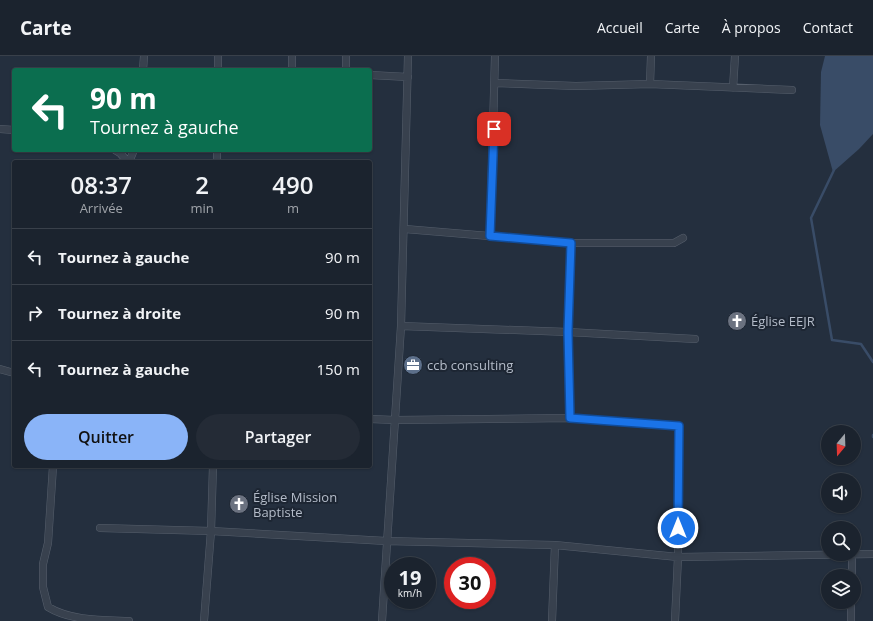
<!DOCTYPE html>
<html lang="fr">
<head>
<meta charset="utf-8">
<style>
  :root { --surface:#1b232e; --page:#242b36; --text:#f1f3f6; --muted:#a0a4aa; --line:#39404a; --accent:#8ab4f8 }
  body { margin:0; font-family:"Open Sans",sans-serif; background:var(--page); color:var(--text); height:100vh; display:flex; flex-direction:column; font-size:15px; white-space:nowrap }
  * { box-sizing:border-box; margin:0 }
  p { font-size:13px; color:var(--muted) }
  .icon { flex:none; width:22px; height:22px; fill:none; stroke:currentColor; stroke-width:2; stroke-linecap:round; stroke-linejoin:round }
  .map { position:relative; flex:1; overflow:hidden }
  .sheet { position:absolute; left:12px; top:104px; width:360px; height:308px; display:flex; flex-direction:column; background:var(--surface); border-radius:4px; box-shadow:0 1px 3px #0004,0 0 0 1px var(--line) }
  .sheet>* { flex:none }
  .banner { position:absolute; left:12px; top:12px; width:360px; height:84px; border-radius:4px; box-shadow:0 1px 3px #0004,0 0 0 1px var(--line); background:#0b6e4f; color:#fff; overflow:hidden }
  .needle { width:26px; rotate:199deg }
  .fabs { position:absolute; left:821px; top:369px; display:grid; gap:8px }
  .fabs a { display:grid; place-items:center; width:40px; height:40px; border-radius:50%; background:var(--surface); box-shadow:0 1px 3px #0004,0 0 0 1px var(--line); font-size:20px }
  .speed { position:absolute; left:384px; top:501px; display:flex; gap:8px; font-size:20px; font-weight:700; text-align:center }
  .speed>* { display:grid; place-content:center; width:52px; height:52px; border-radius:50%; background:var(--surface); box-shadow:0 1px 3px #0004,0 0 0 1px var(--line); line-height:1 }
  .speed small { font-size:10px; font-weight:400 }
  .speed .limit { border:6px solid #d22; background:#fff; color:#111 }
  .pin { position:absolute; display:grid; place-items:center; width:34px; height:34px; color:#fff; margin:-17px; border-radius:8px; box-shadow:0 2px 6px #0006 }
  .me { position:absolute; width:44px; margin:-22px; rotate:0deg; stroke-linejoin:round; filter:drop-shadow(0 0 3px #0008) }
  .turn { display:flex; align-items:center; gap:14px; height:84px; padding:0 12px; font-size:18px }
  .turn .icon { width:52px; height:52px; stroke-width:2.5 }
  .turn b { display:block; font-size:28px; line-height:34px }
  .eta { display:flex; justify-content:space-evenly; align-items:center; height:68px; text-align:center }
  .eta b { font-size:24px; font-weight:600; line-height:28px }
  .cta { display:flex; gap:8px; margin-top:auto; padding:8px 12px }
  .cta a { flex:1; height:46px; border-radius:24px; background:var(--accent); color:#111; font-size:16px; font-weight:600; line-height:46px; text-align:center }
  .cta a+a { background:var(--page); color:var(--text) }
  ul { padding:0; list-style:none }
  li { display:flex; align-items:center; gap:12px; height:56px; padding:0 12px; border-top:1px solid var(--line) }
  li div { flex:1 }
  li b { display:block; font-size:15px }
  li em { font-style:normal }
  header { display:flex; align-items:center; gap:24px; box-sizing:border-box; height:56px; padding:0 20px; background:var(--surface); border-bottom:1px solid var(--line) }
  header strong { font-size:19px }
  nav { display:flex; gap:22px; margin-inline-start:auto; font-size:14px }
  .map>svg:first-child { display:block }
  .water { fill:#394c67 }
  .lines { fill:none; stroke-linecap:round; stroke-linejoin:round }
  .stream { stroke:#394c67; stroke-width:2.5 }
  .street-casing { stroke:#565f6c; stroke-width:8 }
  .street { stroke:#38414e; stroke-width:7 }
  .route-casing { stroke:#114b97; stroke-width:10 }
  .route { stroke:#1a73e8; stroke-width:7 }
  .labels { text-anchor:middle; stroke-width:4; stroke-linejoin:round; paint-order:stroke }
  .poi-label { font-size:13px; fill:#b4bcc9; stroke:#1d2633; text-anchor:start }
</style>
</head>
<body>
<header>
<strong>Carte</strong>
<nav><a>Accueil</a><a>Carte</a><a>À propos</a><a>Contact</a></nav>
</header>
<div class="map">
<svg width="873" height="565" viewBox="0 0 873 565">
  <rect width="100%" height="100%" fill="#242f3e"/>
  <path class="water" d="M 825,0 L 873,0 L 873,78 L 859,93 L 833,116 L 820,69 L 821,16 Z"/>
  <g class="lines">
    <path class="stream" d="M 834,114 L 811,162 L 832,284 L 861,288 L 873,306
      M 873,379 L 873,381"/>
    <defs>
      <path id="street" d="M 143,14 L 144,0
        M 218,14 L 218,0
        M 292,14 L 292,0
        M 346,14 L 346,0
        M 370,19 L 408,21
        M 495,27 L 576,30 L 650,28 L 792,34
        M 650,28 L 651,0
        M 733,32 L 735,0
        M 0,73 L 14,74
        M 115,94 L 120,97 L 128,106
        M 129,106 L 134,94
        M 217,106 L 217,94
        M 405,173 L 571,187 L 674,187 L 683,182
        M 490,180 L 495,0
        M 401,270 L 568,276 L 695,283
        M 0,313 L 14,317
        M 570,362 L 568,276 L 571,187
        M 370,363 L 395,364 L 570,362 L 679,370 L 678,501 L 675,565
        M 53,410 L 48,487 L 43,508 L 43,531 L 48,551 C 71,565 102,564 129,565
        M 100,472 L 211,475 L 386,485 L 555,489 L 678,501 L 873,498
        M 852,520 L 852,498
        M 204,565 L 211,475 L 213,410
        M 382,565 L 401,270 L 408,0
        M 552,565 L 555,489
        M 851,565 L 851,546"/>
    </defs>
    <use href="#street" class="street-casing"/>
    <use href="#street" class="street"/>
  </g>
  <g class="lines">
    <defs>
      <path id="route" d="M 494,73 L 490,180 L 571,187 L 568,276 L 570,362 L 679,370 L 678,472"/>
    </defs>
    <use href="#route" class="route-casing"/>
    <use href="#route" class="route"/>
  </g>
  <defs>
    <symbol id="church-disc" viewBox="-11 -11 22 22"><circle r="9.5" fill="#6b7280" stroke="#1d2633"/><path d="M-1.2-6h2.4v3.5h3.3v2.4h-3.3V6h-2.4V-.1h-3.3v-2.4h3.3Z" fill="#fff"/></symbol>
    <symbol id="office-disc" viewBox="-11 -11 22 22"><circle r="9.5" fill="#5c6f8a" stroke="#1d2633"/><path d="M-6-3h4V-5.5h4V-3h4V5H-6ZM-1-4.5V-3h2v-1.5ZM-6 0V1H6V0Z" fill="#fff"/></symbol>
  </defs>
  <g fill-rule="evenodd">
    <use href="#church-disc" x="726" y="254" width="22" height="22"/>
    <use href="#office-disc" x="402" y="298" width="22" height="22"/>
    <use href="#church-disc" x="228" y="437" width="22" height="22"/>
  </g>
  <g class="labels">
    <g class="poi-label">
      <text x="751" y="270">Église EEJR</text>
      <text x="427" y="314">ccb consulting</text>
      <text x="253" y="446">Église Mission<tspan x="253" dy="15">Baptiste</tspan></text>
    </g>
  </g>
</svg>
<div class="fabs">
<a><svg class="needle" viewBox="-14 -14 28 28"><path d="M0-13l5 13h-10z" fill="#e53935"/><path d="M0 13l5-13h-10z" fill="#a0a4aa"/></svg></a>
<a><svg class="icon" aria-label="sound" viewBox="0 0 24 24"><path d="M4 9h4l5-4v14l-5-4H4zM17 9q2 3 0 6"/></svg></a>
<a><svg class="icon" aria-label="search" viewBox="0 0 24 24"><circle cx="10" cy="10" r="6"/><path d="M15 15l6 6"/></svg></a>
<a><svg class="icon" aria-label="layers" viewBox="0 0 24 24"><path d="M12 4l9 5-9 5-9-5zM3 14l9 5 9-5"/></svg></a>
</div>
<div class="speed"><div>19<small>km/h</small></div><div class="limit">30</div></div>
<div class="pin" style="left:494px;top:73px;background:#d93025"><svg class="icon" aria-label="arrive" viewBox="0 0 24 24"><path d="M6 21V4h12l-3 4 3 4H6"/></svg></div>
<svg class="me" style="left:678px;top:472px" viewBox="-20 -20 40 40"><circle r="17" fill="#1a73e8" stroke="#fff" stroke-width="3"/><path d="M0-11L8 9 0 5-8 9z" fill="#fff"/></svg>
<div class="banner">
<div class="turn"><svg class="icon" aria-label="left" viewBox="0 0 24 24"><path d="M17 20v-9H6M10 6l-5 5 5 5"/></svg><div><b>90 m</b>Tournez à gauche</div></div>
</div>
<section class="sheet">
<div class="eta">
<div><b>08:37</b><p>Arrivée</p></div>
<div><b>2</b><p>min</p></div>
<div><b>490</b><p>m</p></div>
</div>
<ul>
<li><svg class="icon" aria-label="left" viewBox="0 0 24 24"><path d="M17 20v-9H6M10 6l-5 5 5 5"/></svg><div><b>Tournez à gauche</b></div><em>90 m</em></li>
<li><svg class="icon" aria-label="right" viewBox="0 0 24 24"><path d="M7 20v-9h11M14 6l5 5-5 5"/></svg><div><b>Tournez à droite</b></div><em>90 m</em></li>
<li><svg class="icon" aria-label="left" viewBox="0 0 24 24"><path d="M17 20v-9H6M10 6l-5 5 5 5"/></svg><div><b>Tournez à gauche</b></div><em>150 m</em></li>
</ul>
<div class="cta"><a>Quitter</a><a>Partager</a></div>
</section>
</div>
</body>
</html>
